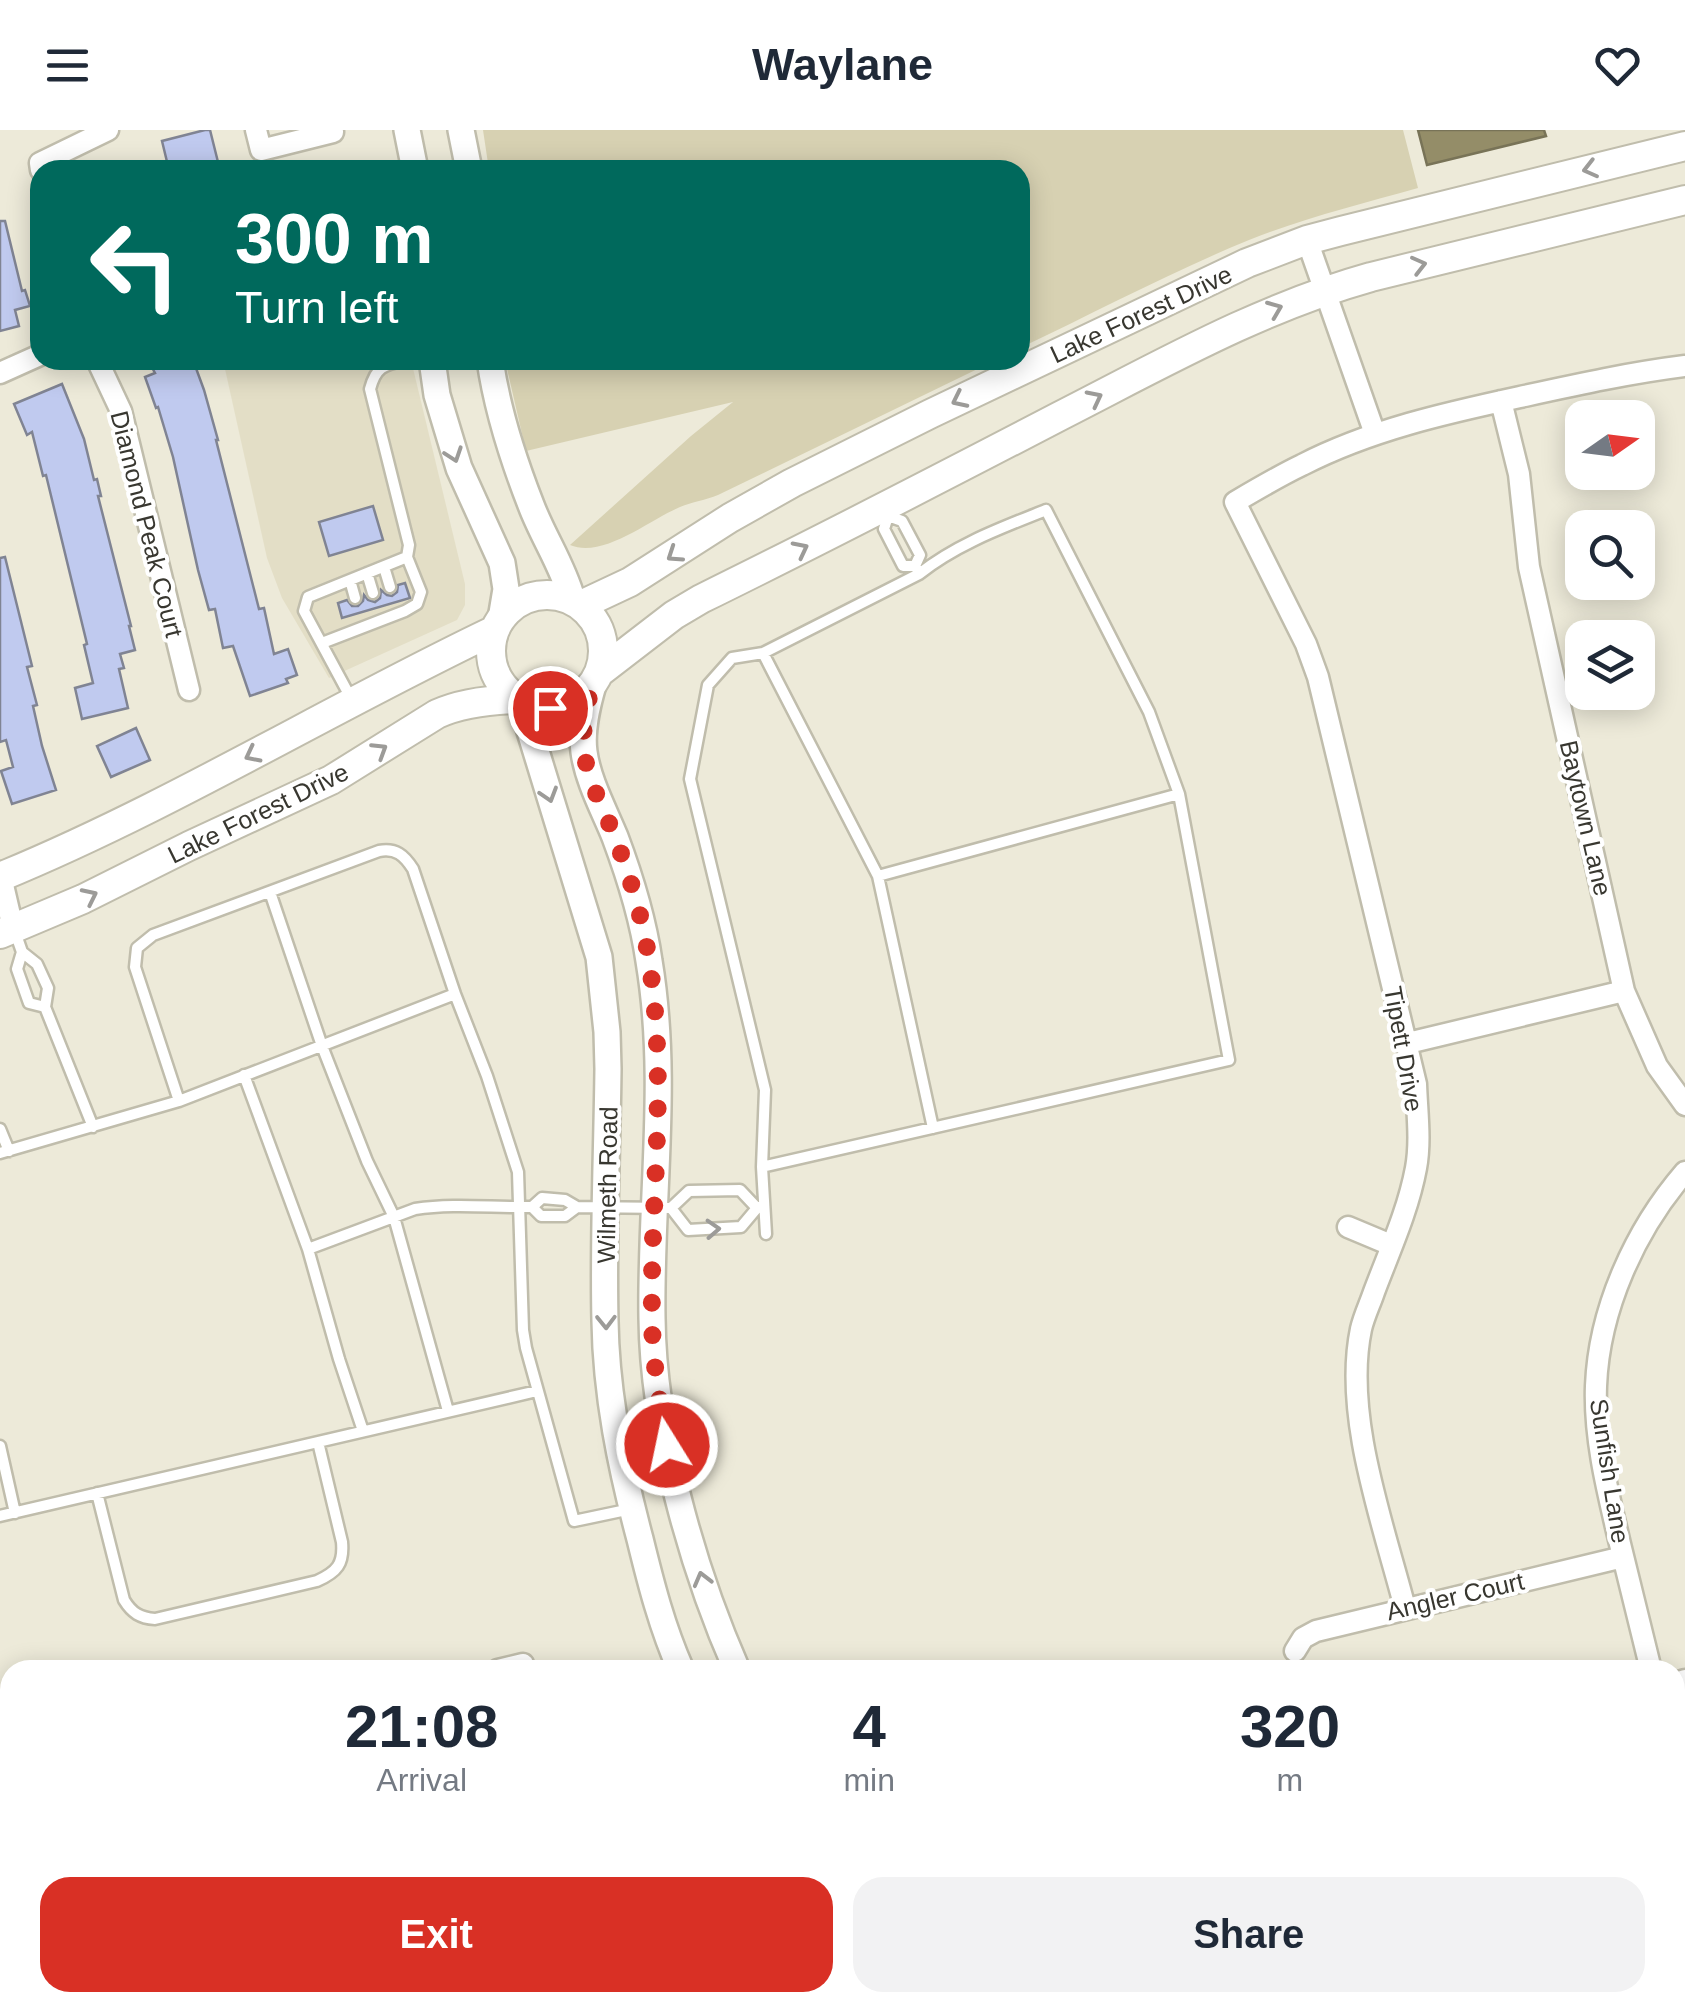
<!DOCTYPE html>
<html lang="en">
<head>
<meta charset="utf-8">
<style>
  :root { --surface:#fff; --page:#f2f2f3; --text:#1f2937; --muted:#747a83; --accent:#d93025 }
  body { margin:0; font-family:Helvetica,sans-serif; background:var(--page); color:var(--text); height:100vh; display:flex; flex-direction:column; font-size:38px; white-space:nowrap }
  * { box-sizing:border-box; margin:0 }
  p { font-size:32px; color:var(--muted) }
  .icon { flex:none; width:55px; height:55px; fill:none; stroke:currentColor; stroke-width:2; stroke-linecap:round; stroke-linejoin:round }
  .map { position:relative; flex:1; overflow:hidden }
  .side { position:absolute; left:0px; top:1530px; width:1685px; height:352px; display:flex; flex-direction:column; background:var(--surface); border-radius:30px 30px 0 0; box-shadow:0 5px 25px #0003 }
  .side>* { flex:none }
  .guide { position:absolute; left:30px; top:30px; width:1000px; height:210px; border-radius:30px; box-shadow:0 5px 25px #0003; background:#00695c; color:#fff; overflow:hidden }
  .needle { width:65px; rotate:76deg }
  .controls { position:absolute; left:1565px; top:270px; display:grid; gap:20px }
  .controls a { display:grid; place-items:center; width:90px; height:90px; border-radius:20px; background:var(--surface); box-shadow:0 5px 25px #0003; font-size:50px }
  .pin { position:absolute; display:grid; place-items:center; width:85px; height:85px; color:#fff; margin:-42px; border:5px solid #fff; border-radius:50%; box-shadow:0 2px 10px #0007 }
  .me { position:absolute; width:110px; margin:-55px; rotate:350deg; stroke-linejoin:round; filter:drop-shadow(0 0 8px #0008) }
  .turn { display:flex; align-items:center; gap:35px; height:210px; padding:0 40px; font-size:45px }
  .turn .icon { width:130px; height:130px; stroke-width:2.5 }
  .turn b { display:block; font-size:70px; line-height:85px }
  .eta { display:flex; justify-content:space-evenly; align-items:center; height:170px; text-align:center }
  .eta b { font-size:60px; font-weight:700; line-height:70px }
  .cta { display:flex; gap:20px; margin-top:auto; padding:20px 40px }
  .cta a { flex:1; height:115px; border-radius:30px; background:var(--accent); color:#fff; font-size:40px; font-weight:700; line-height:115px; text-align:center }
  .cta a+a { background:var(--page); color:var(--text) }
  header { display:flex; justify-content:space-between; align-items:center; height:130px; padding:0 40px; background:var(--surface); font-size:45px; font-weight:700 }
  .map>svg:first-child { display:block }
  .built { fill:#e3dec6 }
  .green { fill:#d7d1b2 }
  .water { fill:#948d68; stroke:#787357; stroke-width:2.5 }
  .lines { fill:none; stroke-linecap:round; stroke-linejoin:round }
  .stream { stroke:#787357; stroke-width:5 }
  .building { fill:#c0caef; stroke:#808493; stroke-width:2.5 }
  .service-casing { stroke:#c0bdac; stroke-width:15 }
  .minor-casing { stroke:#c0bdac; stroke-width:25 }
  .tertiary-casing { stroke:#c0bdac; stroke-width:30 }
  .secondary-casing { stroke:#c0bdac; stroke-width:32 }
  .service { stroke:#fff; stroke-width:10 }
  .minor { stroke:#fff; stroke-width:20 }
  .tertiary { stroke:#fff; stroke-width:25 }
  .secondary { stroke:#fff; stroke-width:28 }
  .oneway { stroke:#9c9b98 }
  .route { stroke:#d93025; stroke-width:18; stroke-dasharray:0 32.4 }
  .labels { text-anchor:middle; stroke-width:8; stroke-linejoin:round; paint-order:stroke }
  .street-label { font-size:25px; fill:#383730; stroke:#fff }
</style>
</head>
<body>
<header><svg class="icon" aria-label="menu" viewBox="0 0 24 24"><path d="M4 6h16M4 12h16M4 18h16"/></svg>Waylane<svg class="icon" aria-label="heart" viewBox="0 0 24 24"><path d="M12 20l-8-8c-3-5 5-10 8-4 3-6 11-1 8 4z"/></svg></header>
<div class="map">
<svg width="1685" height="1881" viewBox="0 0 1685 1881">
  <rect width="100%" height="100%" fill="#edead9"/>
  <path class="built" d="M 223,230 L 411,230 L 465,454 L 465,475 L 457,490 L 329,548 L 282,468 L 267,428 Z"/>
  <path class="green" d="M 483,0 L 1403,0 L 1418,58 C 1361,74 1304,88 1249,110 C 1171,142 1096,182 1020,218 L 1020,40 L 489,40 Z
    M 505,230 L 996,230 L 718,365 C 706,370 692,372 680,377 C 649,390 603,429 570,415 L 691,306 L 733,272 L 526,321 Z
    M 1685,1579 L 1685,1863 L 1675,1859 L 1675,1582 Z
    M 1168,1873 L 1168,1872 L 1444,1873 L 1439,1881 L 1161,1881 Z"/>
  <path class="water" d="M 1418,0 L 1544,0 L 1546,6 L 1427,35 Z"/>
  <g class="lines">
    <path class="stream" d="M 1675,1778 L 1685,1776
      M 1356,1872 L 1370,1881"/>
  </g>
  <path class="building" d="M 205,0 L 210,0 L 218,32 L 185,40 L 169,40 L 162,11 Z
    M 0,91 L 5,91 L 22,161 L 25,160 L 30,176 L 15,180 L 19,196 L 0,201 Z
    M 148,230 L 193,230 L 204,260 L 218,310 L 216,310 L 259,479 L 264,478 L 274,524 L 288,519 L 297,545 L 286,549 L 288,553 L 250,566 L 233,516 L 223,518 L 215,479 L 209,480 L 198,440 L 173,327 L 158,277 L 156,278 L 145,247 L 155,243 Z
    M 62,254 L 84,309 L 94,350 L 97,349 L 101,366 L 98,366 L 131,496 L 129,496 L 135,520 L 120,524 L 124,538 L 119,539 L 128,578 L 82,589 L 75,558 L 93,553 L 84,515 L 87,514 L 46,345 L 43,346 L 32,302 L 27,305 L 14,274 Z
    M 373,376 L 383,410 L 329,426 L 319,392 Z
    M 5,427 L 32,536 L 27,537 L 37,575 L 33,576 L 42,616 L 56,660 L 12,674 L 1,641 L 13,637 L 6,610 L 0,612 L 0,428 Z
    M 405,453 L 410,468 L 342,488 L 338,473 L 347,470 L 352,476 L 358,476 L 363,471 L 364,465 L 368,470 L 375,472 L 380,468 L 381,460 L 387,465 L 392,466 L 397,462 L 398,455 Z
    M 136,598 L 150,630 L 111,647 L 97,616 Z"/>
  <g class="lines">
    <defs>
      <path id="service" d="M 885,379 L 888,386 L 884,399 L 903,436 L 915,436
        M 888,386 L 902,391 L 920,425 L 915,436 L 917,439
        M 384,437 L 390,457
        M 367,443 L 373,463
        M 350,450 L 355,468
        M 322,513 L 405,481 L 417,474 L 421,462 L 407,427
        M 763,523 L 878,746 L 933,998
        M 353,572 L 304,481 L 308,467 L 407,427 L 409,415 L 370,259 C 376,236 384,235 406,230
        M 878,746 L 1179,664
        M 270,762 L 322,916 L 367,1031 L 394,1087 L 448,1281
        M 14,799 L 22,822 L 37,834 L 48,858 L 45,877 L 93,997
        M 22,822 L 17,839 L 29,873 L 45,877
        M 244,945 L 308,1119 L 339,1229 L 363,1301
        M 179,971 L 135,837 L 137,818 L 153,805 L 379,721 C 396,718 404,725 413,739 L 455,864 L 487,946 L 518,1042 L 523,1200 L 526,1218 L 574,1391 L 631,1379
        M 0,999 L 9,1021
        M 0,1023 L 179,971 L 455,864
        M 762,1037 L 1229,930 L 1179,664 L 1149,582 L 1046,380 C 1001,398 957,414 919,444 L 763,523 L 732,528 L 708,555 L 690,649 L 765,960 L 762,1037 L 766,1104
        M 532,1077 L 541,1086 L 565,1086 L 577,1077
        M 671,1078 L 688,1100 L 741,1097 L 757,1078 L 759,1077
        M 308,1119 L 415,1079 C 455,1073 493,1078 532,1077 L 542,1068 L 565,1070 L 577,1077 L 671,1078 L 689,1061 L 740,1060 L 757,1078
        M 0,1316 L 15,1383
        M 97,1363 L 124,1470 C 132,1483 140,1488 155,1489 L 317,1451 C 337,1442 344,1434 342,1412 L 318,1312
        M 0,1386 L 537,1261"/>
      <path id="minor" d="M 256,0 L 261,20 L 333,2
        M 41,40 L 40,33 L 108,0
        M 1307,110 L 1375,304
        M 97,230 L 121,281 L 189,560
        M 0,243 L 40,225
        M 1501,271 L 1519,344 L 1529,437 L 1624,861 L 1657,936 L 1685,975
        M 0,742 L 13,798
        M 1408,913 L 1624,861
        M 1348,1097 L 1391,1115
        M 1405,1478 C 1383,1393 1343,1285 1361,1199 C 1364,1186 1370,1174 1374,1162 C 1389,1122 1408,1081 1416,1038 C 1421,1011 1417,982 1416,954 L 1318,547 L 1306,514 L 1235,372 C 1257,359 1279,346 1302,335 C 1370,300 1446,283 1520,267 C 1575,255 1629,243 1685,236
        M 1295,1521 L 1303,1508 L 1316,1501 L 1623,1427
        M 498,1540 L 523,1534 L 525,1540
        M 1651,1540 C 1641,1498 1630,1456 1620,1414 C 1608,1363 1594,1309 1596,1256 C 1599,1179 1635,1100 1685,1042
        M 1675,1553 L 1685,1550
        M 0,1661 L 10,1658
        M 151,1872 L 153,1881
        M 378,1872 L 380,1881
        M 638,1872 L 644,1881"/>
      <path id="tertiary" d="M 407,0 L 415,40
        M 461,0 L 469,40
        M 432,230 L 437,265 L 459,338 L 502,433 L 506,459 L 501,489
        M 490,230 C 497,279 513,329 531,375 C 543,407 563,436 572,469
        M 593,555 C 587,576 581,600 584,622 C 588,651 604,680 615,707 C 630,747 643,789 649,831 C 669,951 650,1068 652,1188 C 653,1300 692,1438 737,1540
        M 521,572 L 599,827 L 607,902 L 608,939 C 607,1023 603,1107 605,1191 C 606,1265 621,1338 640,1409 C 651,1454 662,1497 681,1540
        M 829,1872 L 833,1881
        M 886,1872 L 890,1881"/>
      <path id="secondary" d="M491 521a56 56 0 1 1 112 0a56 56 0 1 1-112 0Z
        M 581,475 L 630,452 L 730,388 L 792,353 L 930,284 L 1247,133 L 1307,110 L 1341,101 L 1685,16
        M 600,542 L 674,485 L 701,469 C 821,410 941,348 1060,286 C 1162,234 1260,178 1371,147 L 1685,70
        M 0,747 C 170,677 329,579 495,500
        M 0,804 L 83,769 L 189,716 L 331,650 L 437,584 C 461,573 488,570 515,569"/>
    </defs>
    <use href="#service" class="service-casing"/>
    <use href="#minor" class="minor-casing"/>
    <use href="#tertiary" class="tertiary-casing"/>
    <use href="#secondary" class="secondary-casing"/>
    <use href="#service" class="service"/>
    <use href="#minor" class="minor"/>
    <use href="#tertiary" class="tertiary"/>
    <use href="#secondary" class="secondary"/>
  </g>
  <defs><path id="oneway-chevron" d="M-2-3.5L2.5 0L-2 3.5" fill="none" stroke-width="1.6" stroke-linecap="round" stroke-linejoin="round" transform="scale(2.5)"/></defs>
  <g class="oneway">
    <use href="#oneway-chevron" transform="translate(1590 39) rotate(166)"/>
    <use href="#oneway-chevron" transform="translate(1419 135) rotate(-14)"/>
    <use href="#oneway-chevron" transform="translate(1275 179) rotate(-22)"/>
    <use href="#oneway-chevron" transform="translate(1095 268) rotate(-27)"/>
    <use href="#oneway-chevron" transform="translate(959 270) rotate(154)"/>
    <use href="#oneway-chevron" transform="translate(454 325) rotate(71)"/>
    <use href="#oneway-chevron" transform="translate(801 419) rotate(-27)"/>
    <use href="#oneway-chevron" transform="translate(674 425) rotate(146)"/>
    <use href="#oneway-chevron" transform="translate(380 620) rotate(-32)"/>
    <use href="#oneway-chevron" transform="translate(252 625) rotate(153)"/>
    <use href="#oneway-chevron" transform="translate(549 665) rotate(73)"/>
    <use href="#oneway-chevron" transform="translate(90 766) rotate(-26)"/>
    <use href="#oneway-chevron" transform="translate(713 1099) rotate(-3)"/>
    <use href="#oneway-chevron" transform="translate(606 1192) rotate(89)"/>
    <use href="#oneway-chevron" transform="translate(702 1449) rotate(-105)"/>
  </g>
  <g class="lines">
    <path class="route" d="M 550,578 L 574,571 L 592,554 C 587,576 581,599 584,622 C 588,651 604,680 615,707 C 630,747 643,788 649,831 C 668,950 650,1068 652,1187 C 652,1230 660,1273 667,1315"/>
  </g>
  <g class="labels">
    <g class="street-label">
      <text transform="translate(1141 184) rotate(-25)" y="9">Lake Forest Drive</text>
      <text transform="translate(147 394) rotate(76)" y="9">Diamond Peak Court</text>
      <text transform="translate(258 683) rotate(-26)" y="9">Lake Forest Drive</text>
      <text transform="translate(1586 688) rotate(77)" y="9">Baytown Lane</text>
      <text transform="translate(1404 919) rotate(80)" y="9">Tipett Drive</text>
      <text transform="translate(607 1055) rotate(-89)" y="9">Wilmeth Road</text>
      <text transform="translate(1610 1341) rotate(81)" y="9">Sunfish Lane</text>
      <text transform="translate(1455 1466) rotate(-13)" y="9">Angler Court</text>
    </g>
  </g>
</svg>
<div class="controls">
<a><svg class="needle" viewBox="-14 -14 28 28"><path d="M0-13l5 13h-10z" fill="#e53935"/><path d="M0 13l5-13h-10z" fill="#747a83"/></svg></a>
<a><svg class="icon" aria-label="search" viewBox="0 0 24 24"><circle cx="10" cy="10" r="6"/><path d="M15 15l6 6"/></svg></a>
<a><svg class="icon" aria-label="layers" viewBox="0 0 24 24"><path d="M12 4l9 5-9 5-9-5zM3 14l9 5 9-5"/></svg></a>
</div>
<div class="pin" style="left:550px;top:578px;background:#d93025"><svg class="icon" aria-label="arrive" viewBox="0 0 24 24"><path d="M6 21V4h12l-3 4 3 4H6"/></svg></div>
<svg class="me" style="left:667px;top:1315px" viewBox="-20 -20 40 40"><circle r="17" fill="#d93025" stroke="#fff" stroke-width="3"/><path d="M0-11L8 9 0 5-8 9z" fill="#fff"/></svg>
<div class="guide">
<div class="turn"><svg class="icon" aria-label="left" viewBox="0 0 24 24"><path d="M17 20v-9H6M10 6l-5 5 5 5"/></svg><div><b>300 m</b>Turn left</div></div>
</div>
<section class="side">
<div class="eta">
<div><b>21:08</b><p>Arrival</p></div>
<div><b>4</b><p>min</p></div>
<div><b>320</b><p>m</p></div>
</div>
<div class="cta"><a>Exit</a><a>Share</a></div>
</section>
</div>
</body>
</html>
